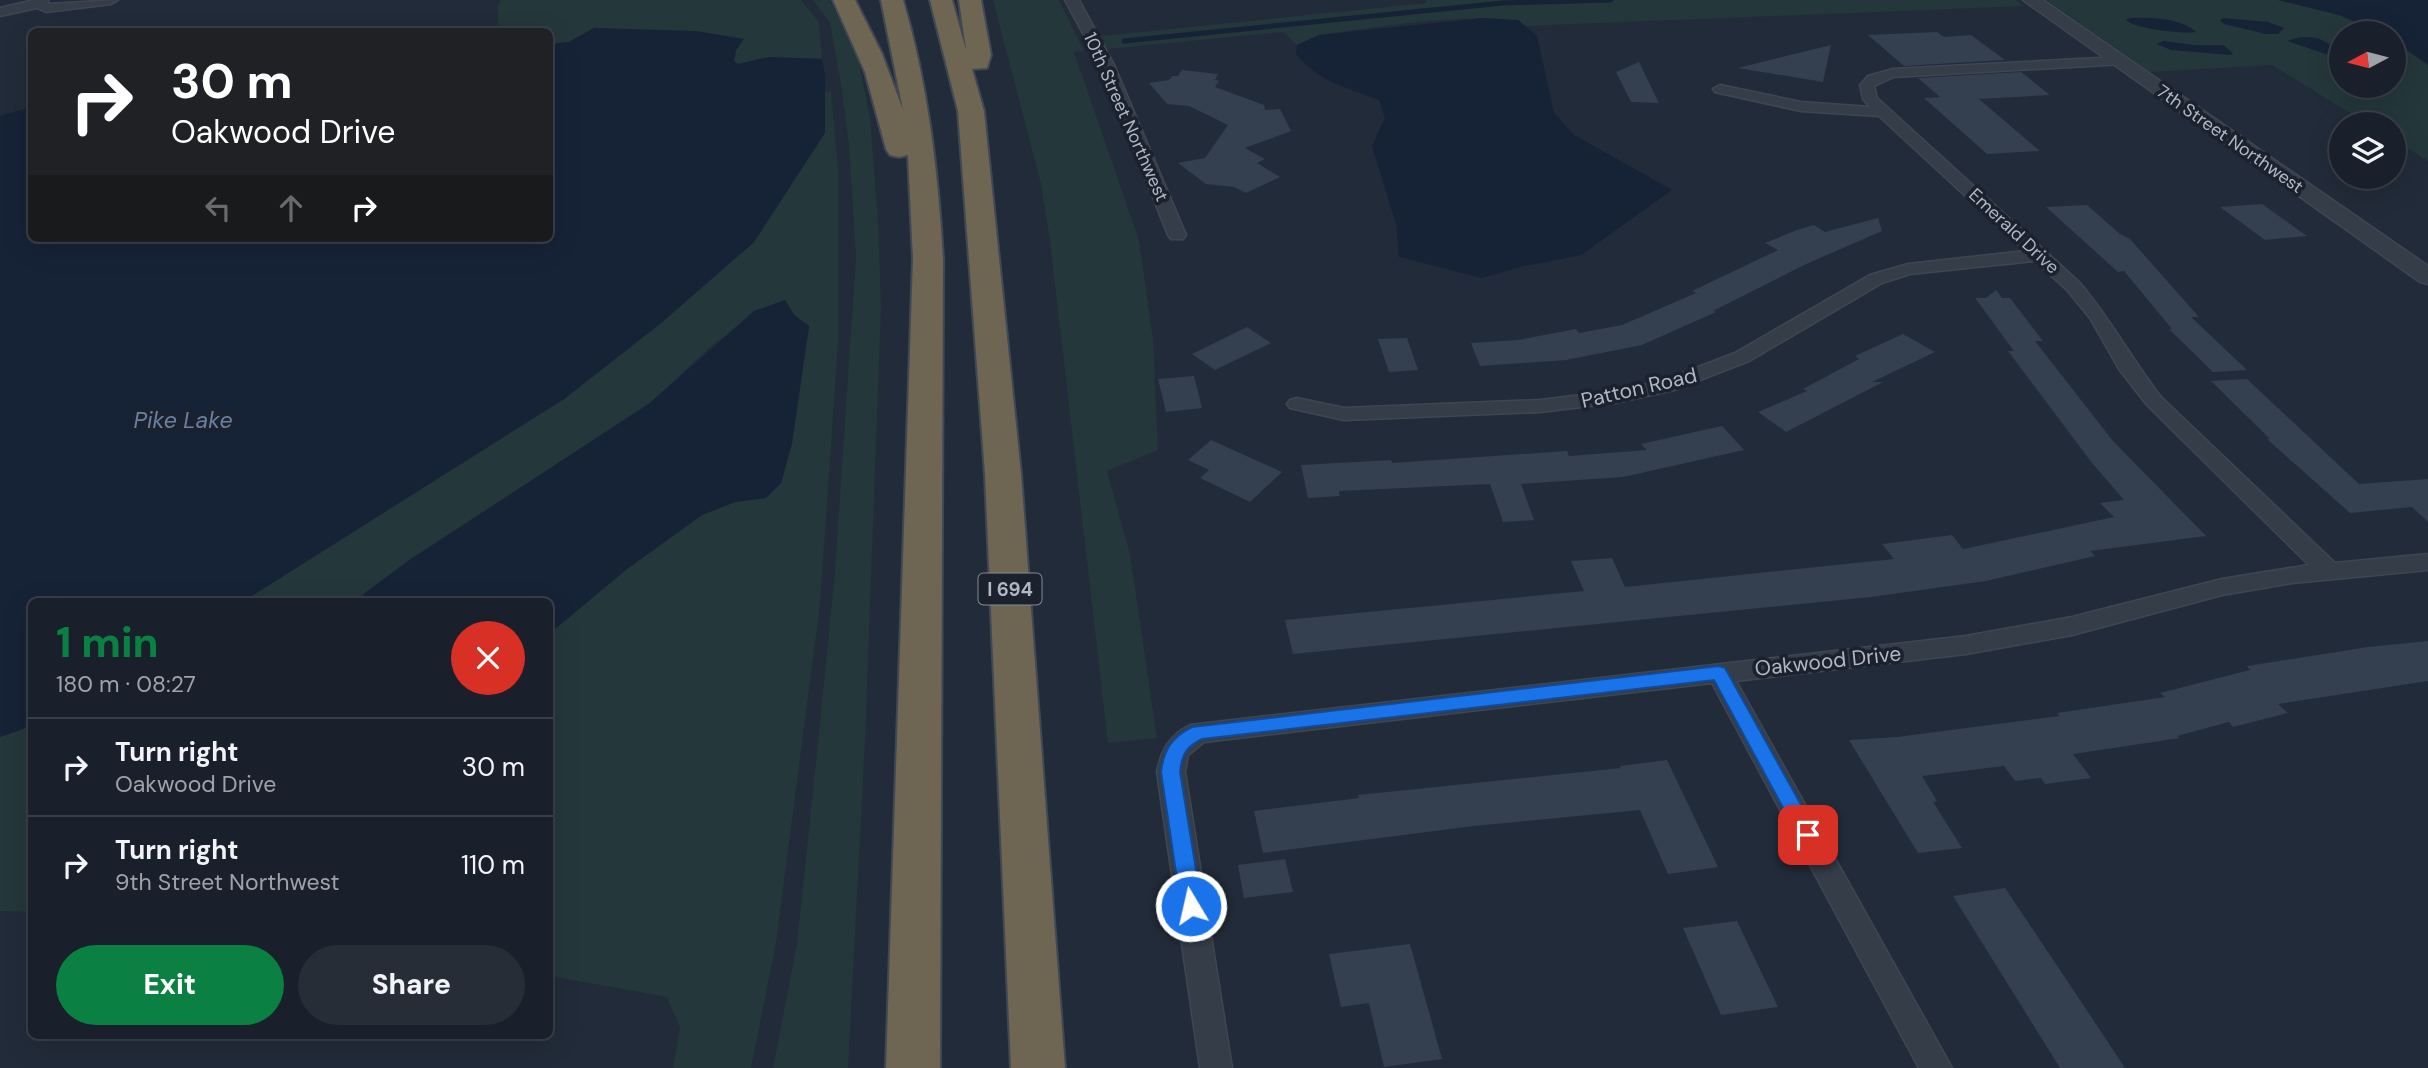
<!DOCTYPE html>
<html lang="en">
<head>
<meta charset="utf-8">
<style>
  :root { --surface:#1a202b; --page:#272d37; --text:#f1f3f6; --muted:#9fa3a9; --line:#383e47; --accent:#0b8043 }
  body { margin:0; font-family:"DM Sans",sans-serif; background:var(--page); color:var(--text); height:100vh; display:flex; flex-direction:column; font-size:26px; white-space:nowrap }
  * { box-sizing:border-box; margin:0 }
  p { font-size:23px; color:var(--muted) }
  .icon { flex:none; width:38px; height:38px; fill:none; stroke:currentColor; stroke-width:2; stroke-linecap:round; stroke-linejoin:round }
  .map { position:relative; flex:1; overflow:hidden }
  .sheet { position:absolute; left:28px; top:598px; width:525px; height:441px; display:flex; flex-direction:column; background:var(--surface); border-radius:10px; box-shadow:0 7px 28px #0002,0 0 0 2px var(--line) }
  .sheet>* { flex:none }
  .top-card { position:absolute; left:28px; top:28px; width:525px; height:214px; border-radius:10px; box-shadow:0 7px 28px #0002,0 0 0 2px var(--line); background:#202124; color:#fff; overflow:hidden }
  .needle { width:46px; rotate:263deg }
  .controls { position:absolute; left:2329px; top:21px; display:grid; gap:14px }
  .controls a { display:grid; place-items:center; width:77px; height:77px; border-radius:50%; background:var(--surface); box-shadow:0 7px 28px #0002,0 0 0 2px var(--line); font-size:35px }
  .pin { position:absolute; display:grid; place-items:center; width:60px; height:60px; color:#fff; margin:-30px; border-radius:14px; box-shadow:0 4px 10px #0006 }
  .me { position:absolute; width:77px; margin:-38px; rotate:351deg; stroke-linejoin:round; filter:drop-shadow(0 0 5px #0008) }
  .turn { display:flex; align-items:center; gap:24px; height:147px; padding:0 28px; font-size:32px }
  .turn .icon { width:91px; height:91px; stroke-width:2.5 }
  .turn b { display:block; font-size:49px; line-height:60px }
  .lanes { display:flex; align-items:center; height:66px; padding:0 28px; background:#0003; justify-content:center; gap:35px; direction:ltr }
  .lanes .off { opacity:.35 }
  .round { display:grid; place-items:center; flex:none; width:74px; height:74px; border-radius:37px; background:var(--page) }
  .overview { display:flex; align-items:center; justify-content:space-between; height:119px; padding:0 28px }
  h1 { font-size:42px; font-weight:800; line-height:52px; color:var(--accent) }
  .cta { display:flex; gap:14px; margin-top:auto; padding:14px 28px }
  .cta a { flex:1; height:80px; border-radius:42px; background:var(--accent); color:#fff; font-size:28px; font-weight:800; line-height:80px; text-align:center }
  .cta a+a { background:var(--page); color:var(--text) }
  ul { padding:0; list-style:none }
  li { display:flex; align-items:center; gap:21px; height:98px; padding:0 28px; border-top:2px solid var(--line) }
  li div { flex:1 }
  li b { display:block; font-size:26px }
  li em { font-style:normal }
  .map>svg:first-child { display:block }
  .green { fill:#24373a; fill-rule:evenodd }
  .water { fill:#162236 }
  .lines { fill:none; stroke-linecap:round; stroke-linejoin:round }
  .stream { stroke:#162236; stroke-width:5 }
  .building { fill:#343f50 }
  .minor-casing { stroke:#3f4652; stroke-width:3 }
  .tertiary-casing { stroke:#3f4652; stroke-width:3 }
  .motorway-casing { stroke:#404854; stroke-width:4 }
  .minor { fill:#353d49; fill-rule:evenodd }
  .tertiary { fill:#353d49; fill-rule:evenodd }
  .motorway { fill:#6f6553; fill-rule:evenodd }
  .route { fill:#1a73e8; stroke:#114b97; stroke-width:2 }
  .labels { text-anchor:middle; stroke-width:7; stroke-linejoin:round; paint-order:stroke }
  .far-street-label { font-size:18px; fill:#b0b8c5; stroke:#1b222e }
  .shield { fill:#1b222e; stroke:#838b98; stroke-width:2 }
  .shield-label { font-size:19px; font-weight:bold; fill:#b0b8c5 }
  .street-label { font-size:21px; fill:#b0b8c5; stroke:#1b222e }
  .water-label { font-size:23px; font-style:italic; fill:#6a81a4; stroke:#1b222e }
</style>
</head>
<body>
<div class="map">
<svg width="2428" height="1068" viewBox="0 0 2428 1068">
  <rect width="100%" height="100%" fill="#222b39"/>
  <path class="green" d="M 501,0 L 801,0 L 819,22 L 822,59 L 762,58 L 738,64 L 734,61 L 736,50 L 742,42 L 594,28 L 569,42 L 550,44 L 550,32 L 507,31 L 507,27 L 498,25 L 498,5 Z
    M 813,0 L 830,0 L 859,62 L 870,118 L 878,221 L 881,306 L 865,741 L 848,1068 L 773,1068 L 797,944 L 817,753 L 835,571 L 856,257 L 849,145 L 841,84 L 830,23 Z
    M 993,0 L 1059,0 L 1084,51 L 1074,52 L 1139,240 L 1153,339 L 1158,450 L 1107,471 L 1130,554 L 1157,738 L 1108,743 L 1050,241 L 1041,184 Z
    M 1425,0 L 2016,0 L 2025,6 L 1525,26 C 1500,6 1356,30 1319,35 L 1297,45 L 1283,32 L 1107,49 L 1100,36 L 1427,3 Z
    M 2047,0 L 2428,0 L 2428,161 L 2394,140 L 2394,124 L 2368,124 L 2272,65 L 2150,72 ZM 2342,33 L 2394,33 L 2394,86 L 2342,86 Z
    M 825,92 L 831,92 L 838,167 L 838,343 L 820,604 L 776,943 L 751,1068 L 673,1068 L 680,1028 L 667,997 L 550,976 L 550,633 L 627,569 L 702,515 L 735,502 L 765,498 L 781,483 L 792,443 L 809,326 L 794,315 L 785,300 L 716,342 L 650,403 L 408,561 L 365,593 L 358,602 L 242,602 L 564,399 L 661,323 L 754,242 L 824,133 Z
    M 31,726 L 31,912 L 0,911 L 0,737 Z"/>
  <path class="water" d="M 2278,0 L 2428,0 L 2428,65 L 2394,41 L 2394,33 L 2382,33 L 2339,15 Z
    M 1484,18 L 1518,20 L 1537,36 L 1554,113 L 1574,135 L 1672,190 L 1581,255 L 1520,267 L 1482,278 L 1399,257 L 1396,224 L 1372,146 L 1385,118 L 1379,100 C 1347,88 1318,81 1296,54 L 1297,45 L 1319,35 Z
    M 2130,18 C 2149,17 2182,18 2196,32 C 2183,34 2135,29 2126,20 Z
    M 2224,18 L 2268,22 L 2284,28 L 2278,34 L 2266,34 L 2224,24 L 2220,20 Z
    M 594,28 L 696,31 L 744,39 L 736,50 L 734,61 L 738,64 L 769,57 L 822,59 L 825,74 L 825,133 L 754,242 L 661,323 L 564,399 L 242,602 L 32,602 L 31,726 L 0,737 L 0,116 L 31,107 L 32,238 L 550,238 L 550,44 L 569,42 Z
    M 2301,37 C 2319,36 2335,43 2341,59 L 2287,41 Z
    M 2163,41 L 2194,45 L 2223,45 L 2233,53 L 2231,55 L 2171,50 L 2157,44 Z
    M 785,300 L 794,315 L 809,326 L 792,443 L 781,483 L 766,498 L 735,502 L 702,515 L 627,569 L 550,633 L 550,602 L 358,602 L 365,593 L 408,561 L 650,403 L 754,311 Z"/>
  <g class="lines">
    <path class="stream" d="M 1124,41 L 1503,3 L 1611,0"/>
  </g>
  <path class="building" d="M 1937,32 L 1944,37 L 1971,35 L 2005,60 L 1904,66 L 1868,35 Z
    M 1831,45 L 1823,82 L 1738,68 Z
    M 1639,62 L 1659,103 L 1631,102 L 1616,72 Z
    M 1182,70 L 1218,74 L 1215,80 L 1219,81 L 1215,87 L 1264,105 L 1265,110 L 1280,109 L 1291,131 L 1245,148 L 1265,159 L 1257,163 L 1280,177 L 1246,193 L 1234,187 L 1206,184 L 1178,163 L 1205,158 L 1228,125 L 1189,106 L 1167,104 L 1149,83 L 1169,80 L 1173,76 L 1178,76 Z
    M 2021,72 L 2050,95 L 1979,99 L 2040,151 L 1987,154 L 1924,98 L 1940,97 L 1918,78 Z
    M 2262,204 L 2307,236 L 2265,240 L 2220,207 Z
    M 2087,205 L 2120,234 L 2130,239 L 2199,317 L 2191,317 L 2247,370 L 2213,372 L 2169,329 L 2172,329 L 2124,271 L 2118,272 L 2046,207 Z
    M 1878,218 L 1882,231 L 1804,265 L 1713,311 L 1716,312 L 1642,345 L 1566,360 L 1480,366 L 1471,343 L 1518,340 L 1576,329 L 1579,333 L 1622,325 L 1696,293 L 1692,291 L 1778,250 L 1765,243 L 1797,230 L 1814,225 L 1825,232 Z
    M 1996,290 L 2002,298 L 2010,298 L 2043,341 L 2035,341 L 2113,441 L 2206,536 L 2090,551 L 2095,556 L 1986,581 L 1871,597 L 1293,654 L 1285,620 L 1584,591 L 1571,561 L 1612,558 L 1625,587 L 1894,559 L 1882,544 L 1952,535 L 1963,549 L 2114,517 L 2100,503 L 2124,500 L 2092,463 L 2008,351 L 2014,351 L 1975,298 L 1986,298 Z
    M 1247,327 L 1271,343 L 1215,370 L 1192,354 Z
    M 1903,334 L 1935,352 L 1872,382 L 1883,382 L 1786,432 L 1758,412 L 1807,391 L 1803,389 L 1859,359 L 1855,356 Z
    M 1407,338 L 1418,370 L 1389,372 L 1378,339 Z
    M 1194,376 L 1202,408 L 1166,412 L 1158,379 Z
    M 2247,379 L 2359,484 L 2428,479 L 2428,522 L 2412,507 L 2350,513 L 2267,439 L 2270,439 L 2211,381 Z
    M 1722,426 L 1744,450 L 1623,477 L 1521,484 L 1534,520 L 1503,522 L 1490,484 L 1339,491 L 1340,496 L 1308,498 L 1301,465 L 1391,460 L 1392,463 L 1567,451 L 1569,456 L 1647,450 L 1641,444 Z
    M 1211,440 L 1282,472 L 1250,502 L 1200,478 L 1209,470 L 1188,460 Z
    M 2428,641 L 2428,681 L 2278,704 L 2288,713 L 2233,727 L 2229,722 L 2177,736 L 2180,738 L 2073,754 L 2091,778 L 2045,784 L 2041,778 L 2015,781 L 2004,766 L 1922,776 L 1937,801 L 1933,802 L 1962,848 L 1918,853 L 1849,740 L 1897,737 L 2060,716 L 2057,713 L 2165,697 L 2160,693 L 2250,670 L 2247,666 L 2368,647 Z
    M 1667,760 L 1718,867 L 1668,874 L 1640,810 L 1474,826 L 1263,853 L 1254,811 L 1359,798 L 1358,795 L 1621,768 L 1620,766 Z
    M 1285,859 L 1293,892 L 1244,898 L 1238,865 Z
    M 2005,888 L 2086,1009 L 2125,1068 L 2060,1068 L 1953,896 Z
    M 1737,921 L 1778,1007 L 1721,1015 L 1683,928 Z
    M 1410,944 L 1442,1059 L 1384,1067 L 1369,1003 L 1341,1007 L 1329,954 Z"/>
  <g class="lines">
    <defs>
      <path id="minor" d="M 34,0 L 48,0 L 48,4 L 118,0 L 111,4 L 46,12 L 37,8 L 0,16 L 0,8 Z
        M 1065,0 L 1079,0 L 1114,65 L 1186,235 L 1183,239 L 1171,239 L 1168,235 L 1100,65 Z
        M 2119,57 L 2124,58 L 2124,64 L 1894,77 L 1874,86 L 1877,98 L 2079,282 C 2110,318 2132,360 2161,397 L 2335,563 L 2428,554 L 2428,570 L 2292,583 L 2222,595 L 2072,635 L 1966,654 L 1736,681 L 1952,1068 L 1919,1068 L 1712,683 L 1204,742 L 1188,755 L 1185,772 L 1232,1068 L 1200,1068 L 1157,772 C 1161,750 1170,735 1190,725 L 1966,636 L 2072,617 L 2222,579 L 2309,565 L 2147,405 L 2119,369 L 2090,318 L 2067,290 L 2035,261 L 1910,274 L 1882,283 L 1749,361 L 1674,390 L 1615,403 L 1540,412 L 1344,420 L 1290,408 L 1287,404 L 1290,400 L 1297,398 L 1344,408 L 1540,400 L 1615,391 L 1662,381 L 1735,353 L 1870,275 L 1908,264 L 2025,251 L 1879,116 L 1801,111 L 1715,92 L 1713,89 L 1720,85 L 1801,102 L 1870,107 L 1863,99 L 1860,85 L 1868,76 L 1893,69 Z"/>
      <path id="tertiary" d="M 2023,0 L 2043,0 L 2428,266 L 2428,284 L 2420,282 Z"/>
      <path id="motorway" d="M 833,0 L 855,0 L 882,54 L 903,110 L 881,0 L 903,0 C 928,85 938,171 943,259 L 940,1068 L 886,1068 L 913,259 L 908,155 L 899,157 L 890,155 L 886,149 L 865,72 Z
        M 930,0 L 952,0 L 966,50 L 959,0 L 981,0 L 991,55 L 987,68 L 972,69 L 984,111 L 1021,474 L 1065,1068 L 1011,1068 L 985,474 L 958,111 Z"/>
    </defs>
    <use href="#minor" class="minor-casing"/>
    <use href="#tertiary" class="tertiary-casing"/>
    <use href="#motorway" class="motorway-casing"/>
    <use href="#minor" class="minor"/>
    <use href="#tertiary" class="tertiary"/>
    <use href="#motorway" class="motorway"/>
  </g>
  <path class="route" d="M 1719,666 L 1725,668 L 1815,830 L 1818,835 L 1815,841 L 1808,844 L 1801,841 L 1714,680 L 1202,739 C 1186,747 1182,754 1180,772 L 1202,906 L 1199,913 L 1191,916 L 1184,913 L 1181,906 L 1161,772 C 1164,749 1172,737 1192,727 Z"/>
  <g class="labels">
    <g class="far-street-label">
      <text transform="translate(1126 117) rotate(66)" y="6">10th Street Northwest</text>
      <text transform="translate(2230 139) rotate(35)" y="6">7th Street Northwest</text>
      <text transform="translate(2014 231) rotate(43)" y="6">Emerald Drive</text>
    </g>
    <rect class="shield" x="978.5" y="573.5" width="63" height="31" rx="5"/>
    <g class="shield-label">
      <text x="1010" y="596">I 694</text>
    </g>
    <g class="street-label">
      <text transform="translate(1639 388) rotate(-13)" y="7">Patton Road</text>
      <text transform="translate(1828 661) rotate(-6)" y="7">Oakwood Drive</text>
    </g>
    <g class="water-label">
      <text x="183" y="428">Pike Lake</text>
    </g>
  </g>
</svg>
<div class="controls">
<a><svg class="needle" viewBox="-14 -14 28 28"><path d="M0-13l5 13h-10z" fill="#e53935"/><path d="M0 13l5-13h-10z" fill="#9fa3a9"/></svg></a>
<a><svg class="icon" aria-label="layers" viewBox="0 0 24 24"><path d="M12 4l9 5-9 5-9-5zM3 14l9 5 9-5"/></svg></a>
</div>
<div class="pin" style="left:1808px;top:835px;background:#d93025"><svg class="icon" aria-label="arrive" viewBox="0 0 24 24"><path d="M6 21V4h12l-3 4 3 4H6"/></svg></div>
<svg class="me" style="left:1191px;top:906px" viewBox="-20 -20 40 40"><circle r="17" fill="#1a73e8" stroke="#fff" stroke-width="3"/><path d="M0-11L8 9 0 5-8 9z" fill="#fff"/></svg>
<div class="top-card">
<div class="turn"><svg class="icon" aria-label="right" viewBox="0 0 24 24"><path d="M7 20v-9h11M14 6l5 5-5 5"/></svg><div><b>30 m</b>Oakwood Drive</div></div>
<div class="lanes"><svg class="icon off" aria-label="left" viewBox="0 0 24 24"><path d="M17 20v-9H6M10 6l-5 5 5 5"/></svg><svg class="icon off" aria-label="ahead" viewBox="0 0 24 24"><path d="M12 20V5M6 11l6-6 6 6"/></svg><svg class="icon" aria-label="right" viewBox="0 0 24 24"><path d="M7 20v-9h11M14 6l5 5-5 5"/></svg></div>
</div>
<section class="sheet">
<div class="overview"><div><h1>1 min</h1><p>180 m · 08:27</p></div><a class="round" style="background:#d93025;color:#fff"><svg class="icon" aria-label="close" viewBox="0 0 24 24"><path d="M6 6l12 12M18 6L6 18"/></svg></a></div>
<ul>
<li><svg class="icon" aria-label="right" viewBox="0 0 24 24"><path d="M7 20v-9h11M14 6l5 5-5 5"/></svg><div><b>Turn right</b><p>Oakwood Drive</p></div><em>30 m</em></li>
<li><svg class="icon" aria-label="right" viewBox="0 0 24 24"><path d="M7 20v-9h11M14 6l5 5-5 5"/></svg><div><b>Turn right</b><p>9th Street Northwest</p></div><em>110 m</em></li>
</ul>
<div class="cta"><a>Exit</a><a>Share</a></div>
</section>
</div>
</body>
</html>
